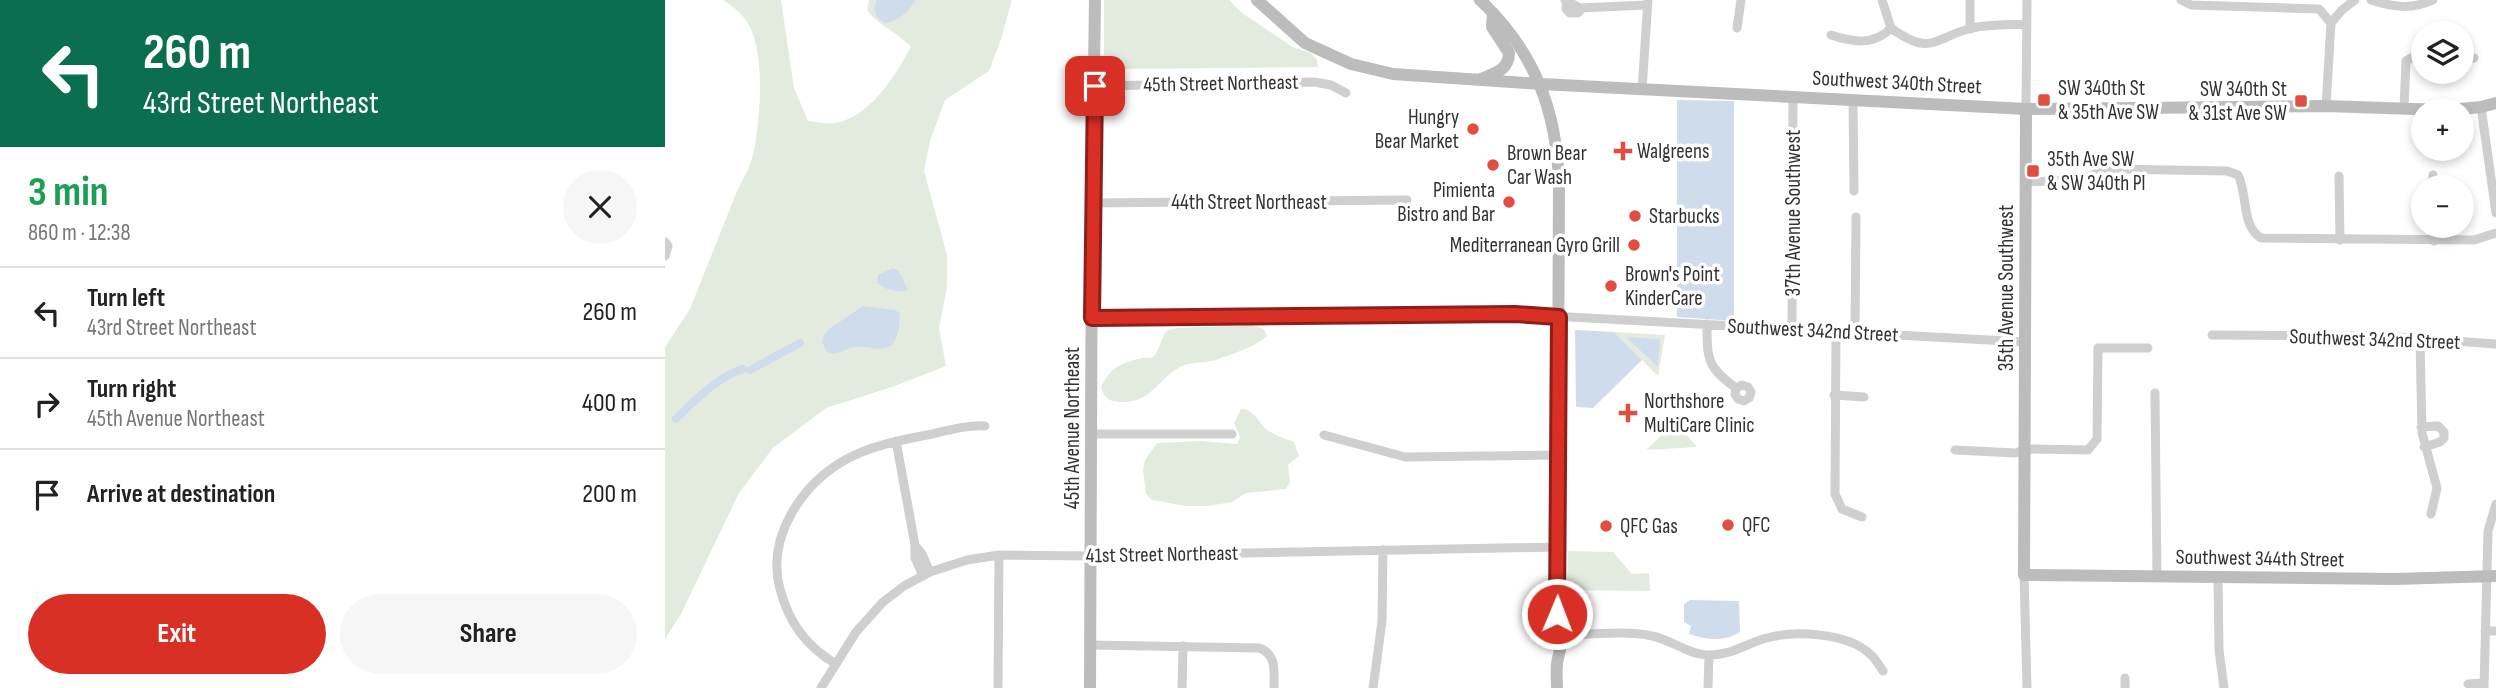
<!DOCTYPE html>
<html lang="en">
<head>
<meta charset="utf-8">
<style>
  :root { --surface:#fff; --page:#f6f6f6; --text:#222; --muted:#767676; --line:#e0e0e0; --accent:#d93025 }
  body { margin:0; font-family:"Sofia Sans Condensed",sans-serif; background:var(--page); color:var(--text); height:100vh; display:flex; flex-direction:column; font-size:26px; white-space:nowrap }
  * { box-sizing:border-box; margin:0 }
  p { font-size:23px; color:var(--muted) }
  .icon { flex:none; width:38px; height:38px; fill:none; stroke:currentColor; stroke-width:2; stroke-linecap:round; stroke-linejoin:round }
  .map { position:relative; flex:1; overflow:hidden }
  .side { display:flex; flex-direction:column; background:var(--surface); width:665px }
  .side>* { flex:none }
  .guide { background:#0b6e4f; color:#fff; overflow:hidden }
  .fabs { position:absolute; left:1746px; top:21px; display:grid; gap:14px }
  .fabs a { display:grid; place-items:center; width:63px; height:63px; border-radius:50%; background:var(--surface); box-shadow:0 4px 10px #0003; font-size:35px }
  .pin { position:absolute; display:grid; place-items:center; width:60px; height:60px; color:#fff; margin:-30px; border-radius:14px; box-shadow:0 4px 10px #0006 }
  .me { position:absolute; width:77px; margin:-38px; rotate:1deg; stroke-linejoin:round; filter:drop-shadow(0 0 5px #0008) }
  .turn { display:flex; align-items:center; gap:24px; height:147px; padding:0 28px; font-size:32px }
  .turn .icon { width:91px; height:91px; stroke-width:2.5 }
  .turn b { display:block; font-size:49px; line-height:60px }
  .round { display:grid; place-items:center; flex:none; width:74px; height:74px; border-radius:37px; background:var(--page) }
  .headline { display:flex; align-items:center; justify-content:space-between; height:119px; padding:0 28px }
  h1 { font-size:42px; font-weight:700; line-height:52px; color:#1e9e55 }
  .primary-button { display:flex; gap:14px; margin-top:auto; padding:14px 28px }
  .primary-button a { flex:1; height:80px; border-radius:42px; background:var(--accent); color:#fff; font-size:28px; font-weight:700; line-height:80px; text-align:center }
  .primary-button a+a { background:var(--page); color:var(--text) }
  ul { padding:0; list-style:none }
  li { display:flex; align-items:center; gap:21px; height:91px; padding:0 28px; border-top:2px solid var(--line) }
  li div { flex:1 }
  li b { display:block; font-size:26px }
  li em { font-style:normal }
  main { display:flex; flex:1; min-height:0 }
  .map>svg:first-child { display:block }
  .green { fill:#e3ebde }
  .water { fill:#cfdcec }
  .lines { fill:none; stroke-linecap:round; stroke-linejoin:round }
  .canal { stroke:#cfdcec; stroke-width:8 }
  .street { stroke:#cfcfcf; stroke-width:9 }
  .secondary { stroke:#bcbcbc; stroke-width:12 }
  .route-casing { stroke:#8d1f18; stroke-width:18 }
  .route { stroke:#d93025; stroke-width:12 }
  .poi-dot { fill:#df4e3e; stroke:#fff; stroke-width:2.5 }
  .labels { text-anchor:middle; stroke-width:7; stroke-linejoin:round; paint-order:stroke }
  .street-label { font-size:21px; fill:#323232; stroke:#fff }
  .poi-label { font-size:21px; fill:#323232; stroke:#fff; text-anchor:start }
</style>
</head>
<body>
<main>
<section class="side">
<div class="guide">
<div class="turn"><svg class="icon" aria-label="left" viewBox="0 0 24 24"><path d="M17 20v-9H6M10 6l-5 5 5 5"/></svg><div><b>260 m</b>43rd Street Northeast</div></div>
</div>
<div class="headline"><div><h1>3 min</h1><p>860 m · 12:38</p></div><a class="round"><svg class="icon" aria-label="close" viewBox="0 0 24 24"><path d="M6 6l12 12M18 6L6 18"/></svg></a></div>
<ul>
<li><svg class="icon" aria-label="left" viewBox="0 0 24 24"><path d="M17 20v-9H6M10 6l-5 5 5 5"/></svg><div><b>Turn left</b><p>43rd Street Northeast</p></div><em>260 m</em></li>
<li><svg class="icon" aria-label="right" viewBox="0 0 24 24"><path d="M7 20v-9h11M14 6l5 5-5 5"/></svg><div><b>Turn right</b><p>45th Avenue Northeast</p></div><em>400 m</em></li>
<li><svg class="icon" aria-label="arrive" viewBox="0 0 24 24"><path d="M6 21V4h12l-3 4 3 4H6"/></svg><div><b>Arrive at destination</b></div><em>200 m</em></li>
</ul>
<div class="primary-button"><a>Exit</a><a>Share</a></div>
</section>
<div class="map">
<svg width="1831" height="688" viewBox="0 0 1831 688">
  <rect width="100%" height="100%" fill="#fff"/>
  <path class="green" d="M 58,0 L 116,0 L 129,88 L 143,121 C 152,122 162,124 171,123 C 207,115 229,77 246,47 C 233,32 212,25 202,10 L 204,0 L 347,0 L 336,39 L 324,71 L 280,100 L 265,141 L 259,171 L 282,255 L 282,287 L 274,328 L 281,366 L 227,387 L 161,408 L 108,448 L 74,493 L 16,614 L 0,639 L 0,347 L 25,309 L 72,191 C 79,178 86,165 89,151 C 95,118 101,50 82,22 C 76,12 67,6 58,0 Z
    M 439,0 L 564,0 L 577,13 L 628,47 L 646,53 L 652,60 L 653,67 L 457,69 L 439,60 Z
    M 587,325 L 599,329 L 602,336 C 591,347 562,356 547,361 C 538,363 528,362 520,365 C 494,374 489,404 455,402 C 444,402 439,397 436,387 C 446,367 455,364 476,358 C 480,357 485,359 488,357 C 493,354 497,337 501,331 L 512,328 Z
    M 949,332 L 1000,335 L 993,376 Z
    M 576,409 C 591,410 592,422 602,430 C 610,435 620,439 629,442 L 634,456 L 623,465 L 625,482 L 621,489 L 581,493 L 567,502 L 543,506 L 520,506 L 487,500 L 481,494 L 478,470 L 480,460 L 492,443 L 536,441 L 572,444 L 575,437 L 569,423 Z
    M 1010,422 L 1032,447 L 981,450 Z
    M 903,551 L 948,552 L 967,574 L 984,573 L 985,591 L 902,590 Z"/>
  <path class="water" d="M 212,0 L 251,0 C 242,13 235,20 220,23 L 212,17 L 209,8 Z
    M 1012,100 L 1069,101 L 1069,321 L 1012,317 Z
    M 228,268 L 234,271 L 243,290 C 233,293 220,290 212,283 L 213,275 Z
    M 198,306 L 230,310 L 235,313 L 234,330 L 228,344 C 216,353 203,345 189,347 C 178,349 173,356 162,352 L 157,342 L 159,334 L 164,329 Z
    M 910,330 L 949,332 L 977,360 L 928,408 L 911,407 Z
    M 962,337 L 995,339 L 993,367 L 962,338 Z
    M 1025,600 L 1074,601 L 1075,632 C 1059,642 1042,640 1024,634 L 1026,626 L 1019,622 L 1019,604 Z"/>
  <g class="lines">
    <path class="canal" d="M 85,370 L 135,343
      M 11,419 C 26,403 57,374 78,369"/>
    <path class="street" d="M 900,0 L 915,8 L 981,5
      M 1217,0 L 1226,28
      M 1516,0 L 1526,5 L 1654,9 L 1666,23 L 1677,10 L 1690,0
      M 1706,0 C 1728,7 1746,10 1768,0
      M 902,2 L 901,9 L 905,13 L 913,13 L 917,8
      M 1072,28 L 1076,0
      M 1305,29 L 1305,0
      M 1166,35 C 1187,42 1209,46 1226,28 C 1266,57 1268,38 1307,28 C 1325,24 1344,25 1362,24
      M 1797,57 L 1809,58
      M 430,86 L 649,82 L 666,85 L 681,93
      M 977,90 L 983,0
      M 1188,99 L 1189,191
      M 1661,106 L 1666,23
      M 1816,107 L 1831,213
      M 1361,109 L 1362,0
      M 1739,109 L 1741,61 L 1748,57 L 1759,57
      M 1768,175 L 1768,187
      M 1674,176 L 1675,240
      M 1361,182 L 1416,180 L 1435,171 L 1446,169 L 1562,171 L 1573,175 C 1583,194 1576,226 1596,238 L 1809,240 L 1831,233
      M 427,203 L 742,200
      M 1769,226 L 1769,241
      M 0,242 L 3,246 L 0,256
      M 427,318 L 850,314 L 1360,342
      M 1042,324 C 1042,359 1042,367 1071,388 L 1070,394 L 1073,399 L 1079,401 L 1084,398 L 1086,392 L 1083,387 L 1077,385 L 1071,388
      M 1127,329 L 1128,96
      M 1171,332 L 1170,494 L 1177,509 L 1197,517
      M 1190,333 L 1191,217
      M 1547,335 L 1719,336 L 1831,344
      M 1755,339 L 1757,433 L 1772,488 L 1766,514
      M 1490,393 L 1492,576
      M 1169,395 L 1199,397
      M 1756,427 L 1773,426 L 1779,432 L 1779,438 L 1775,442 L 1759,447
      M 427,434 L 567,434
      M 659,435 L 740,457 L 893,455
      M 231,441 L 250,545 L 250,558 L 258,576
      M 1290,450 L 1351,453 L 1360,449 L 1423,450 L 1432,439 L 1433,348 L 1483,348
      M 250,545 L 257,554 L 265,572
      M 1359,575 L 1362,688
      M 1553,576 L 1554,650 L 1559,688
      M 1820,631 L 1831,631
      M 892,636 C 919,635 961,630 987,636 C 1007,640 1022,654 1042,655 C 1064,656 1079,645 1098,639 C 1127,630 1182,632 1205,654 C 1210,658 1214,665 1218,671
      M 426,645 L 594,648 C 612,654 609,672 609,688
      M 171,664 C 141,646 124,623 115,589 C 101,538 136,485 180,460 C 207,445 237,440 267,434 C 284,430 302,425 320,426
      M 1803,684 L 1819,683
      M 156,688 L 191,632 L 218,602 L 239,586 L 265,572 L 302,560 L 334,555 L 427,556 L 893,547
      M 333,688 L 334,555
      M 517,688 L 518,646
      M 708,688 L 717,621 L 718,550
      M 1043,688 L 1044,655
      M 1460,688 L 1460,678
      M 1819,688 L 1823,531 L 1831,504"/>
    <path class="secondary" d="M 592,0 L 640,43 L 686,64 L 728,74 L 876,84 L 1361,109 L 1661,106 L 1778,110
      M 815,0 C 869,51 892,110 894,184 L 892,636 C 899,647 893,653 892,664 C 891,672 892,680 892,688
      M 816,79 C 830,73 844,70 844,53 L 827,27 L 828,13
      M 1361,109 L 1359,575 L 1730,579 L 1831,576
      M 1785,110 L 1816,107 L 1831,103
      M 425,688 L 427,203 L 430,0"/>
  </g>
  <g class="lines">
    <defs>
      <path id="route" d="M 430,86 L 427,318 L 850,314 L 894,317 L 892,614"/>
    </defs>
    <use href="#route" class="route-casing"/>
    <use href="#route" class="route"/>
  </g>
  <g class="poi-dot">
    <rect x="1372" y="93" width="14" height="14" rx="3.5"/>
    <rect x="1629" y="94" width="14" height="14" rx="3.5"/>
    <circle cx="808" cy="129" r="7"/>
    <path d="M954.5 140.5h7v7h7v7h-7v7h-7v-7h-7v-7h7z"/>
    <circle cx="828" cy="165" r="7"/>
    <rect x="1361" y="164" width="14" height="14" rx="3.5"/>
    <circle cx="844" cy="202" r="7"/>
    <circle cx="970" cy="216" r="7"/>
    <circle cx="969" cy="245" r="7"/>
    <circle cx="946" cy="286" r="7"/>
    <path d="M959.5 402.5h7v7h7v7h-7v7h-7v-7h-7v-7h7z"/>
    <circle cx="1063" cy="525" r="7"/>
    <circle cx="941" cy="526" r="7"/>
  </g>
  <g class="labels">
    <g class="street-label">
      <text transform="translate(1232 82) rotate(3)" y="7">Southwest 340th Street</text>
      <text transform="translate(556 83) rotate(-1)" y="7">45th Street Northeast</text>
      <text x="584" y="209">44th Street Northeast</text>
      <text transform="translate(1128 213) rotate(-90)" y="7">37th Avenue Southwest</text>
      <text transform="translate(1341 288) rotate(-90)" y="7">35th Avenue Southwest</text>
      <text transform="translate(1148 330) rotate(3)" y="7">Southwest 342nd Street</text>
      <text transform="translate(1710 339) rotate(2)" y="7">Southwest 342nd Street</text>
      <text transform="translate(407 428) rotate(-90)" y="7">45th Avenue Northeast</text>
      <text transform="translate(497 554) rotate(-1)" y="7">41st Street Northeast</text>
      <text transform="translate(1595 558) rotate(1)" y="7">Southwest 344th Street</text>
    </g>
    <g class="poi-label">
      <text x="1393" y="95">SW 340th St<tspan x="1393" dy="24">&amp; 35th Ave SW</tspan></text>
      <text x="1622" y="96" text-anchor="end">SW 340th St<tspan x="1622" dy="24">&amp; 31st Ave SW</tspan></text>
      <text x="794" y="124" text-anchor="end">Hungry<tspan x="794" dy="24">Bear Market</tspan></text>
      <text x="972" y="158">Walgreens</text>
      <text x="842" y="160">Brown Bear<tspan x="842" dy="24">Car Wash</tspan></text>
      <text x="1382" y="166">35th Ave SW<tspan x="1382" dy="24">&amp; SW 340th Pl</tspan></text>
      <text x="830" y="197" text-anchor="end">Pimienta<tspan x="830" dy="24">Bistro and Bar</tspan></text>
      <text x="984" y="223">Starbucks</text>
      <text x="955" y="252" text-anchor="end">Mediterranean Gyro Grill</text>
      <text x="960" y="281">Brown's Point<tspan x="960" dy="24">KinderCare</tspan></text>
      <text x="979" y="408">Northshore<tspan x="979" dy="24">MultiCare Clinic</tspan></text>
      <text x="1077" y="532">QFC</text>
      <text x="955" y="533">QFC Gas</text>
    </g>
  </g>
</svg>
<div class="fabs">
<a><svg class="icon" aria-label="layers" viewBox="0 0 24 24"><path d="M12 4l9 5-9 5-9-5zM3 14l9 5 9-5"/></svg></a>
<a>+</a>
<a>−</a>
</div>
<div class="pin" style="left:430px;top:86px;background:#d93025"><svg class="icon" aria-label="arrive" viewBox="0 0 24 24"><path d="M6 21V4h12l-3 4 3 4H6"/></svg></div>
<svg class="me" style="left:892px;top:614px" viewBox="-20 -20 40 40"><circle r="17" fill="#d93025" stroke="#fff" stroke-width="3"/><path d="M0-11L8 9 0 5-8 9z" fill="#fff"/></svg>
</div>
</main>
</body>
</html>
